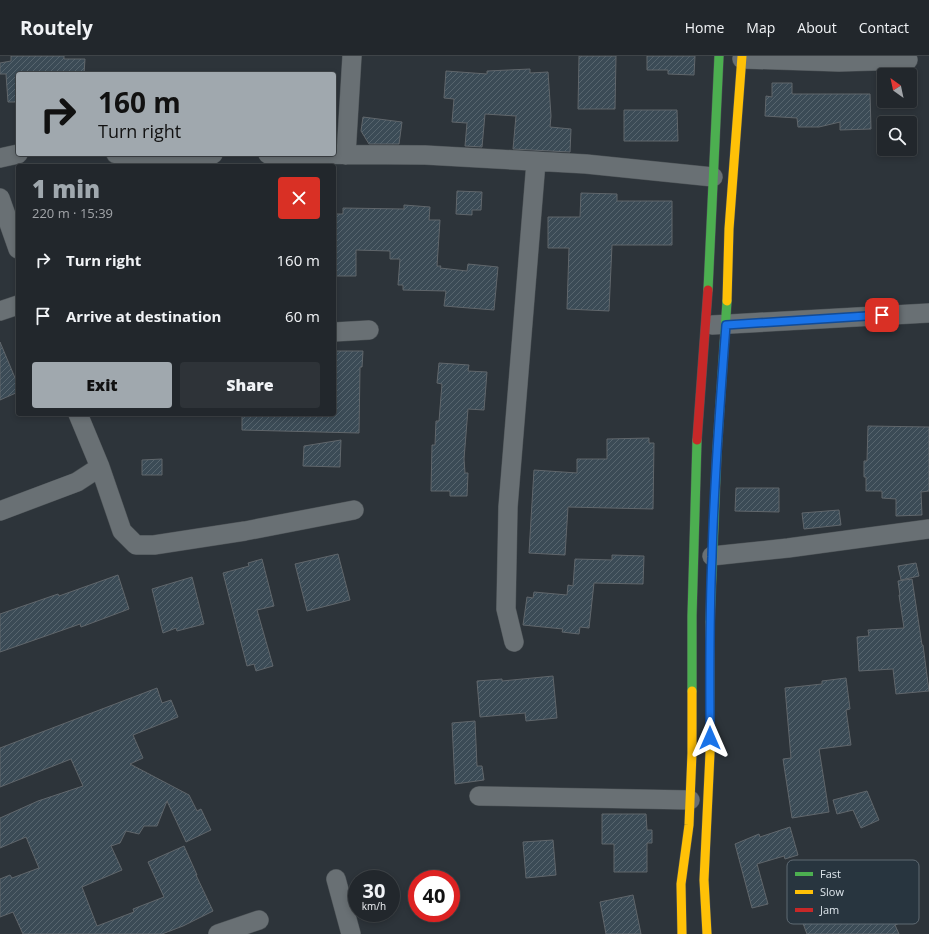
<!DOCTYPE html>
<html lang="en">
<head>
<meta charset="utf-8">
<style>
  :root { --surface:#22272c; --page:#2e3338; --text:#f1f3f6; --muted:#a2a5a9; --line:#3f4448; --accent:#a0a8ae }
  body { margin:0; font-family:"Open Sans",sans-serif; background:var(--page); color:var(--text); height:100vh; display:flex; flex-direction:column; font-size:15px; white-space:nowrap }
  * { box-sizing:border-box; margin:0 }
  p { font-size:13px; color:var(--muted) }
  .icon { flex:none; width:22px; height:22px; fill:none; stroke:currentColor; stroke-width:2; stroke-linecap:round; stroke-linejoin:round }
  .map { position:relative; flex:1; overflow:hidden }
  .side { position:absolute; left:16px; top:108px; width:320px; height:252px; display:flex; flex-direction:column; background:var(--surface); border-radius:4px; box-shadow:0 2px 6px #0003,0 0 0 1px var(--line) }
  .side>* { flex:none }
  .hud { position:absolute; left:16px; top:16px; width:320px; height:84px; border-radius:4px; box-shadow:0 2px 6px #0003,0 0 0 1px var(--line); background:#a0a8ae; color:#111; overflow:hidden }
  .needle { width:26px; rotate:327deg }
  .buttons { position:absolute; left:877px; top:12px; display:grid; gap:8px }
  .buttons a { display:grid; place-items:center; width:40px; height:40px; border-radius:4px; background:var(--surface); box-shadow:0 2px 6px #0003,0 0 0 1px var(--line); font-size:20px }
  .speed { position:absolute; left:348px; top:814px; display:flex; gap:8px; font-size:20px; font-weight:700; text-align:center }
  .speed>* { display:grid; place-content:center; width:52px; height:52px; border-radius:50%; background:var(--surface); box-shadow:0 2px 6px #0003,0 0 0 1px var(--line); line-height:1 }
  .speed small { font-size:10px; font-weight:400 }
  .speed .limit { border:6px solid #d22; background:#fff; color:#111 }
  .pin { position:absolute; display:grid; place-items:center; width:34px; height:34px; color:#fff; margin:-17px; border-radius:8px; box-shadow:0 2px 6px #0006 }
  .me { position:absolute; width:44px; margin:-22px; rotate:0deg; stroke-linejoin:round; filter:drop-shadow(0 0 3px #0008) }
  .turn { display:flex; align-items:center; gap:14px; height:84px; padding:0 16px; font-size:18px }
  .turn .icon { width:52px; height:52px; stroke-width:2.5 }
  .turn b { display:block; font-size:28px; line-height:34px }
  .round { display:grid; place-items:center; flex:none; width:42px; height:42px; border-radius:4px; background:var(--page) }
  .summary { display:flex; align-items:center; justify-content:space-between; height:68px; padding:0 16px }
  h1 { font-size:24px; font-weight:800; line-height:30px; color:var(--accent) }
  .cta { display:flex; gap:8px; margin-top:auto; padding:8px 16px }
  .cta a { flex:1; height:46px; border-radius:4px; background:var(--accent); color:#111; font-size:16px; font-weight:800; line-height:46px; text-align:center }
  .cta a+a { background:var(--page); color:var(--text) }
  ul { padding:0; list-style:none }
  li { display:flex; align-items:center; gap:12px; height:56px; padding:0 16px }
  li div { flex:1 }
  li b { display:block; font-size:15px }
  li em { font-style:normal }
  header { display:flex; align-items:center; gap:24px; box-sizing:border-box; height:56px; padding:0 20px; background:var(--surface); border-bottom:1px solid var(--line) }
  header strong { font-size:19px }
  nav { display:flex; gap:22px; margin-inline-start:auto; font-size:14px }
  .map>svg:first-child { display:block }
  .building { fill:url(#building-hatch); stroke:#60666b }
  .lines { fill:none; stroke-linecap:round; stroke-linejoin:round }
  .street-casing { stroke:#4b5155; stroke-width:20 }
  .fast-casing { stroke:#4b5155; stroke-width:10 }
  .slow-casing { stroke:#4b5155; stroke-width:10 }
  .jam-casing { stroke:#4b5155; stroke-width:10 }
  .street { stroke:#697074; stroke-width:19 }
  .fast { stroke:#4caf50; stroke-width:9 }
  .slow { stroke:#ffc107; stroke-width:9 }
  .jam { stroke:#c62828; stroke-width:9 }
  .route-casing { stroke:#114b97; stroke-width:10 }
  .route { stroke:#1a73e8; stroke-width:7 }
  .key { fill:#28353f; stroke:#5f6a73; stroke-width:1 }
  .key-label { font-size:11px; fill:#dee6ec }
</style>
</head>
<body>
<header>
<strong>Routely</strong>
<nav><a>Home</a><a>Map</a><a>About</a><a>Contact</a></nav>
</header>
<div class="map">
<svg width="929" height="878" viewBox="0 0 929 878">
  <defs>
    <pattern id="building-hatch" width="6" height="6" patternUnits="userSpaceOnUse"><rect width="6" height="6" fill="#3b4b56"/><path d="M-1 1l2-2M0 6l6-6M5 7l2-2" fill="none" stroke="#57656e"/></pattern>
  </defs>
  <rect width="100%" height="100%" fill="#2d343a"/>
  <path class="building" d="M 11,0 L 64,0 L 64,3 L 85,3 L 84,18 L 18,18 L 18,46 L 8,46 L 6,18 L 0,18 L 0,7 L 11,5 Z
    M 579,0 L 616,0 L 615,53 L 578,53 Z
    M 647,0 L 695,0 L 694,19 L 668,18 L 668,14 L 647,14 Z
    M 530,13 L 530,17 L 548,16 L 551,60 L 550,71 L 571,73 L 570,96 L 513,93 L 516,60 L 485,58 L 482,91 L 465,90 L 467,67 L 452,66 L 454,43 L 444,42 L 446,15 L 487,18 L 487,15 Z
    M 772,27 L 792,27 L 792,38 L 870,38 L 871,73 L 840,74 L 840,66 L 819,71 L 798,71 L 797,62 L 765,60 L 766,40 L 772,41 Z
    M 624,54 L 677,54 L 678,85 L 624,85 Z
    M 363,61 L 402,66 L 399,88 L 369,88 L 361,75 Z
    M 457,135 L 482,136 L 481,154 L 472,154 L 472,159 L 456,158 Z
    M 581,137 L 617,138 L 617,145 L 672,145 L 672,189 L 612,189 L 609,255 L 567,253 L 569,192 L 548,192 L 548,161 L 580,161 Z
    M 404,149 L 430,151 L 429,164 L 440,164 L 437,210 L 441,210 L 440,212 L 467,215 L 468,208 L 498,211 L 494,254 L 444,250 L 446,235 L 403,234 L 403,229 L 398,229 L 400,203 L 390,203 L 390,195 L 356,194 L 356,220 L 334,220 L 336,158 L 343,158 L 343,152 L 404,153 Z
    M 0,286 L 18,329 L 18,336 L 0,344 Z
    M 334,295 L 363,295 L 362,311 L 360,311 L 359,377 L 242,374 L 242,358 L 334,359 Z
    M 439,307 L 469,309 L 468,315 L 487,316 L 484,354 L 468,353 L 464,403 L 465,417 L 468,417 L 467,440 L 450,440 L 450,435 L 431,435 L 432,389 L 435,389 L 436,365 L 439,365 L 442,328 L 437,327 Z
    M 868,370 L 929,371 L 929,435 L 921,436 L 922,459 L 896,460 L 896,443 L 882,442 L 882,435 L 866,435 L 866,421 L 864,421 L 864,405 L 867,405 Z
    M 649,382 L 649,387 L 654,387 L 653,453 L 568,451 L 565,499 L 529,497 L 534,414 L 577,417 L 577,403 L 607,403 L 607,383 Z
    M 341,384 L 340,411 L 303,410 L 304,390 Z
    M 162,403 L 162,419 L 142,419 L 142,404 Z
    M 736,432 L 779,432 L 779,456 L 735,455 Z
    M 839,454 L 841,469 L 804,473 L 802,457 Z
    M 338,498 L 350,544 L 307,555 L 295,508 Z
    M 612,499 L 644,500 L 643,528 L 594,527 L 589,572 L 580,571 L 579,578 L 562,576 L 563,573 L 523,569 L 527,541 L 533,542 L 534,536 L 567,539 L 568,529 L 573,530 L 575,503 L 612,504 Z
    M 262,503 L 274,550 L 257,554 L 273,610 L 256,615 L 254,608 L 247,610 L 223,517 L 249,510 L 248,507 Z
    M 916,507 L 919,520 L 901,524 L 898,510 Z
    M 118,519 L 129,553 L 81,571 L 80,568 L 0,596 L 0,558 L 58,538 L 59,540 Z
    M 192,521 L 204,568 L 177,575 L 176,572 L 163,577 L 152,533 Z
    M 912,523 L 922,589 L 923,589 L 929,635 L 896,638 L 893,613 L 859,615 L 857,581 L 869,580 L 868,574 L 904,572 L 899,539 L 900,539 L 898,525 Z
    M 553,620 L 557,662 L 526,665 L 525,657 L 480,661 L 477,625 L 502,623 L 502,625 Z
    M 846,622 L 850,653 L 846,654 L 851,689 L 819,693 L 829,756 L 792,762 L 783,703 L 791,702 L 785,632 L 822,628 L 822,625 Z
    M 157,632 L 162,647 L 171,644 L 178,661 L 133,679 L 143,702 L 130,708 L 189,739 L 197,755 L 201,753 L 211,774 L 186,786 L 167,745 L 157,770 L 144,770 L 139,778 L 126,775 L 120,787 L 111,790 L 122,814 L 82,831 L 97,870 L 134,856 L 133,853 L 164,841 L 148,806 L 184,790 L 197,819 L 196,819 L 213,855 L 183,870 L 162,878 L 23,878 L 13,856 L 0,861 L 0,823 L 10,819 L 12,822 L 39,812 L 26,781 L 0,792 L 0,762 L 38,745 L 83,730 L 71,703 L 0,731 L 0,692 Z
    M 475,665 L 477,710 L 482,710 L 484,724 L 455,728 L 452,667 Z
    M 867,735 L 879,764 L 861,772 L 853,754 L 837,758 L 833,744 Z
    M 602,758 L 646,758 L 647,774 L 652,774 L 652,787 L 647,787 L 647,816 L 614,816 L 614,788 L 602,788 Z
    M 790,771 L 798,799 L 785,803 L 784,800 L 757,808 L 768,848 L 752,852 L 735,788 L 759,778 L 760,781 Z
    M 553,784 L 556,819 L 526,822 L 523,786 Z
    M 856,831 L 868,857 L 892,845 L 902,866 L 895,869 L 899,878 L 807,878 L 799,857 Z
    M 633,839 L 641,878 L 606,878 L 600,846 Z"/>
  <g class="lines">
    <defs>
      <path id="street" d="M 742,3 L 839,6 L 908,4
        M 116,98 L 135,99 L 213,98
        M 268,98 L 425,99 L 586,108 L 713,121
        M 346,99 L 352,0
        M 0,102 L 18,98
        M 0,142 L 18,193
        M 0,255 L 18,249
        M 712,269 L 929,257
        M 334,276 L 369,274
        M 78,358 L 100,411 L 122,475 L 136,489 L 154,489 L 245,475 L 354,454
        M 0,455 L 77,426 L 100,411
        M 712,500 L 788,492 L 929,473
        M 514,586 L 506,553 L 508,451 L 536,106
        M 479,740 L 690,744
        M 336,823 L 351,878
        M 218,878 L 259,864"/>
      <path id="fast" d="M 708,234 L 719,0
        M 710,566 L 717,395 L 727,245
        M 692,635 L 692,560 L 697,384"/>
      <path id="slow" d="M 727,245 L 729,173 L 742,0
        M 682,878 L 681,828 L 689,769 L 692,697 L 692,635
        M 707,878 L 704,824 L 710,697 L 710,566"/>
      <path id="jam" d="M 697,384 L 708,234"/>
    </defs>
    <use href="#street" class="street-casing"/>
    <use href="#fast" class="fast-casing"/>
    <use href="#slow" class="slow-casing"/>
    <use href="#jam" class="jam-casing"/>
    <use href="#street" class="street"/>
    <use href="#fast" class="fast"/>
    <use href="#slow" class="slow"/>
    <use href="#jam" class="jam"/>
  </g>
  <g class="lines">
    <defs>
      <path id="route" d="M 710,682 C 710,622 709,561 712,501 C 714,423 720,346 726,269 L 882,259"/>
    </defs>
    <use href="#route" class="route-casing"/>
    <use href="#route" class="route"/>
  </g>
  <rect x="787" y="804" width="132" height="64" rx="6" class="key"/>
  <rect x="795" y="816" width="18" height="4" fill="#4caf50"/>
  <rect x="795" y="834" width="18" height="4" fill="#ffc107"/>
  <rect x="795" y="852" width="18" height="4" fill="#c62828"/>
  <g class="key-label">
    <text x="820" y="822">Fast</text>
    <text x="820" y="840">Slow</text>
    <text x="820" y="858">Jam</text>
  </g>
</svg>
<div class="buttons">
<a><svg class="needle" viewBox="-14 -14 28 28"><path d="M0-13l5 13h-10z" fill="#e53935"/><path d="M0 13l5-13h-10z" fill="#a2a5a9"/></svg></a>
<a><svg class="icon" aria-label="search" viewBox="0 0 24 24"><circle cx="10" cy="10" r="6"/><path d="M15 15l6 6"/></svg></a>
</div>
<div class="speed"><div>30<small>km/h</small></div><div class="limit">40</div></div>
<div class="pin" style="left:882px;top:259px;background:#d93025"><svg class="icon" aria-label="arrive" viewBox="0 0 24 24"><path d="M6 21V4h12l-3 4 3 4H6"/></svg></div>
<svg class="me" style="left:710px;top:682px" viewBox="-20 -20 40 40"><path d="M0-17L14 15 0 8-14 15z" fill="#1a73e8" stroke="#fff" stroke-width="4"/></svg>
<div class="hud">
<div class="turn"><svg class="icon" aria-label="right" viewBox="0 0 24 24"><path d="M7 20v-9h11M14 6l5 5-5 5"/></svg><div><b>160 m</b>Turn right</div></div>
</div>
<section class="side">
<div class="summary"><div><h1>1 min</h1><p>220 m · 15:39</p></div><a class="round" style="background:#d93025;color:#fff"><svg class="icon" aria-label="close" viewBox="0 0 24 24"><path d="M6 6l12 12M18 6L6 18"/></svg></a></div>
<ul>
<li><svg class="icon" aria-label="right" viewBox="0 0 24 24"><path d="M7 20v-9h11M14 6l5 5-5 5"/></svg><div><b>Turn right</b></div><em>160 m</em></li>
<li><svg class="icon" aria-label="arrive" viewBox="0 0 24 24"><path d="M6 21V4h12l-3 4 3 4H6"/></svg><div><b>Arrive at destination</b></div><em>60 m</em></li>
</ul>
<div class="cta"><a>Exit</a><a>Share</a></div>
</section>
</div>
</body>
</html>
